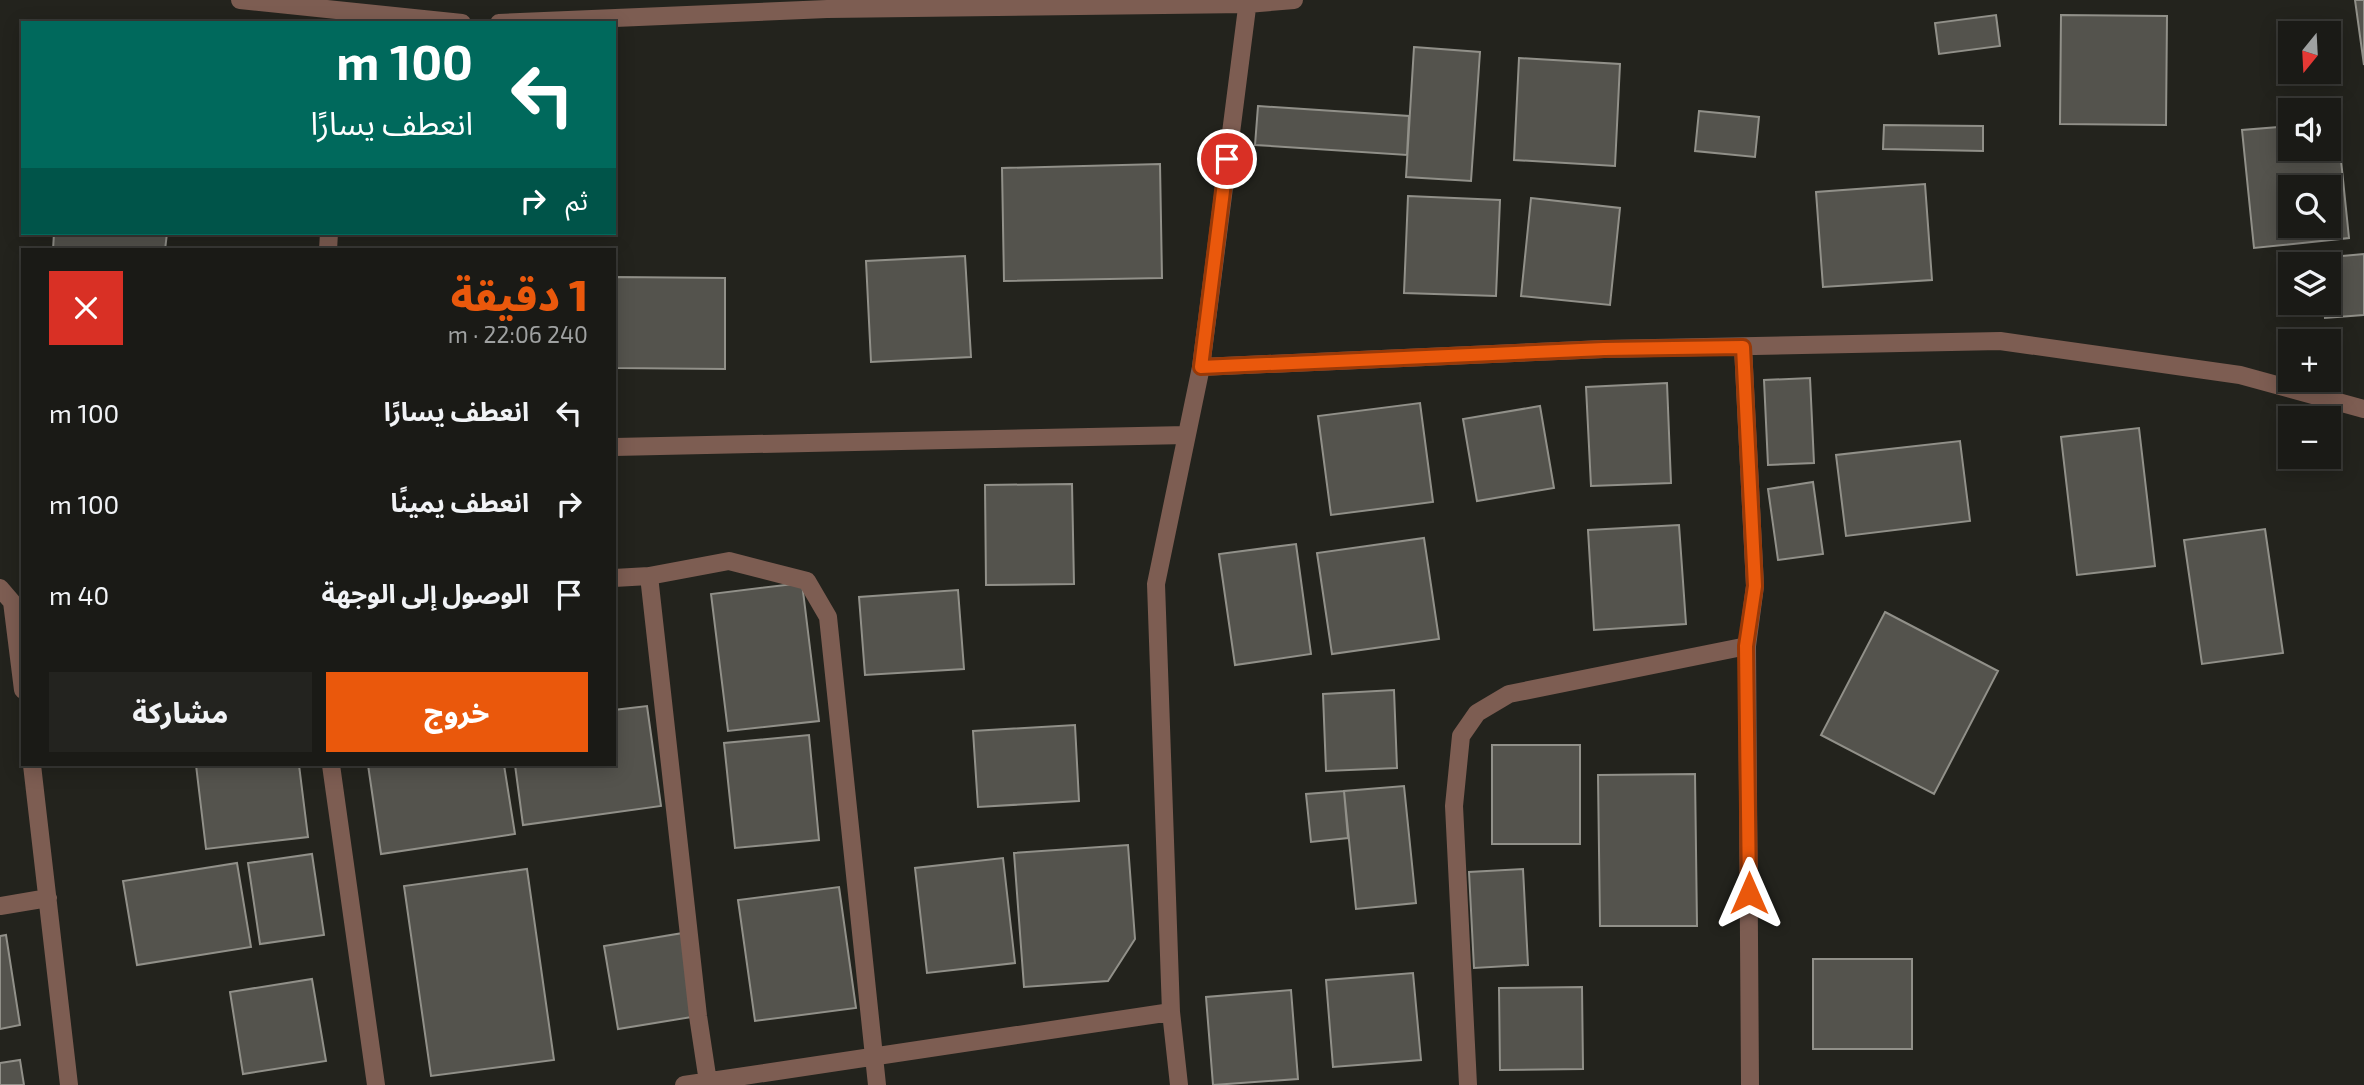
<!DOCTYPE html>
<html lang="ar">
<head>
<meta charset="utf-8">
<style>
  :root { --surface:#1a1a16; --page:#23231f; --text:#f1f3f6; --muted:#9fa1a1; --line:#383835; --accent:#ea580c }
  body { margin:0; font-family:"Exo 2","Noto Sans Arabic",sans-serif; background:var(--page); color:var(--text); direction:rtl; height:100vh; display:flex; flex-direction:column; font-size:26px; white-space:nowrap }
  * { box-sizing:border-box; margin:0 }
  p { font-size:23px; color:var(--muted) }
  .icon { flex:none; width:38px; height:38px; fill:none; stroke:currentColor; stroke-width:2; stroke-linecap:round; stroke-linejoin:round }
  .map { position:relative; flex:1; overflow:hidden; direction:ltr }
  .side { position:absolute; left:21px; top:248px; width:595px; height:518px; display:flex; flex-direction:column; background:var(--surface); border-radius:0px; box-shadow:0 4px 18px #0003,0 0 0 2px var(--line); direction:rtl }
  .side>* { flex:none }
  .banner { position:absolute; left:21px; top:21px; width:595px; height:214px; border-radius:0px; box-shadow:0 4px 18px #0003,0 0 0 2px var(--line); direction:rtl; background:#00695c; color:#fff; overflow:hidden }
  .needle { width:46px; rotate:198deg }
  .tools { position:absolute; left:2278px; top:21px; display:grid; gap:14px }
  .tools a { display:grid; place-items:center; width:63px; height:63px; border-radius:0px; background:var(--surface); box-shadow:0 4px 18px #0003,0 0 0 2px var(--line); font-size:35px }
  .pin { position:absolute; display:grid; place-items:center; width:60px; height:60px; color:#fff; margin:-30px; border:4px solid #fff; border-radius:50%; box-shadow:0 2px 7px #0007 }
  .me { position:absolute; width:77px; margin:-38px; rotate:0deg; stroke-linejoin:round; filter:drop-shadow(0 0 5px #0008) }
  .turn { display:flex; align-items:center; gap:24px; height:147px; padding:0 28px; font-size:32px }
  .turn .icon { width:91px; height:91px; stroke-width:2.5 }
  .turn b { display:block; font-size:49px; line-height:60px }
  .then { display:flex; align-items:center; height:66px; padding:0 28px; background:#0003; gap:14px; font-size:26px }
  .round { display:grid; place-items:center; flex:none; width:74px; height:74px; border-radius:0px; background:var(--page) }
  .summary { display:flex; align-items:center; justify-content:space-between; height:119px; padding:0 28px }
  h1 { font-size:42px; font-weight:800; line-height:52px; color:var(--accent) }
  .button { display:flex; gap:14px; margin-top:auto; padding:14px 28px }
  .button a { flex:1; height:80px; border-radius:0px; background:var(--accent); color:#fff; font-size:28px; font-weight:800; line-height:80px; text-align:center }
  .button a+a { background:var(--page); color:var(--text) }
  ul { padding:0; list-style:none }
  li { display:flex; align-items:center; gap:21px; height:91px; padding:0 28px }
  li div { flex:1 }
  li b { display:block; font-size:26px }
  li em { font-style:normal }
  .map>svg:first-child { display:block }
  .building { fill:#54534d; stroke:#919089; stroke-width:2; fill-rule:evenodd }
  .lines { fill:none; stroke-linecap:round; stroke-linejoin:round }
  .minor { stroke:#7d5d52; stroke-width:18 }
  .route-casing { stroke:#983908; stroke-width:18 }
  .route { stroke:#ea580c; stroke-width:12 }
</style>
</head>
<body>
<div class="map">
<svg width="2364" height="1085" viewBox="0 0 2364 1085">
  <rect width="100%" height="100%" fill="#23231d"/>
  <path class="building" d="M 2355,0 L 2364,0 L 2364,65 Z
    M 1996,15 L 2000,46 L 1939,54 L 1935,23 Z
    M 2061,15 L 2167,16 L 2166,125 L 2060,124 Z
    M 1414,47 L 1480,52 L 1471,181 L 1406,177 Z
    M 1519,58 L 1620,64 L 1615,166 L 1514,160 Z
    M 1258,106 L 1409,116 L 1407,155 L 1255,145 Z
    M 1699,111 L 1759,117 L 1755,157 L 1695,151 Z
    M 2337,121 L 2349,238 L 2254,248 L 2242,130 L 2291,126 L 2291,149 L 2329,149 L 2329,122 ZM 2291,187 L 2329,187 L 2329,226 L 2291,226 Z
    M 1884,125 L 1983,126 L 1983,151 L 1883,149 Z
    M 1160,164 L 1162,278 L 1004,281 L 1002,168 Z
    M 1925,184 L 1932,280 L 1823,287 L 1816,192 Z
    M 1408,196 L 1500,200 L 1496,296 L 1404,293 Z
    M 1531,198 L 1620,208 L 1610,305 L 1521,296 Z
    M 54,233 L 167,233 L 165,250 L 53,250 Z
    M 2364,254 L 2364,315 L 2325,318 L 2324,303 L 2329,303 L 2329,264 L 2320,264 L 2320,258 Z
    M 965,256 L 971,357 L 871,362 L 866,261 Z
    M 617,277 L 725,278 L 725,369 L 617,368 Z
    M 1810,378 L 1814,463 L 1768,465 L 1764,380 Z
    M 1667,383 L 1671,483 L 1591,486 L 1586,387 Z
    M 1420,403 L 1433,502 L 1331,515 L 1318,416 Z
    M 1540,406 L 1554,488 L 1477,501 L 1463,419 Z
    M 2139,428 L 2155,566 L 2077,575 L 2061,437 Z
    M 1960,441 L 1970,521 L 1846,536 L 1836,455 Z
    M 1813,482 L 1823,554 L 1778,560 L 1768,489 Z
    M 1072,484 L 1074,584 L 986,585 L 985,485 Z
    M 1679,525 L 1686,624 L 1594,630 L 1588,530 Z
    M 2265,529 L 2283,653 L 2202,664 L 2184,540 Z
    M 1424,538 L 1439,639 L 1332,654 L 1317,553 Z
    M 1296,544 L 1311,654 L 1235,665 L 1219,554 Z
    M 802,583 L 819,721 L 728,731 L 711,594 Z
    M 958,590 L 964,669 L 865,675 L 859,597 Z
    M 1885,612 L 1998,671 L 1934,794 L 1821,735 Z
    M 1394,690 L 1397,768 L 1326,771 L 1323,694 Z
    M 647,706 L 661,806 L 523,825 L 515,765 L 614,765 L 614,710 Z
    M 1075,725 L 1079,801 L 978,807 L 973,731 Z
    M 809,735 L 819,840 L 735,848 L 724,743 Z
    M 1492,745 L 1580,745 L 1580,844 L 1492,844 Z
    M 196,765 L 299,765 L 308,837 L 206,849 Z
    M 368,765 L 504,765 L 515,834 L 381,854 Z
    M 1695,774 L 1697,926 L 1600,926 L 1598,775 Z
    M 1404,786 L 1416,903 L 1356,909 L 1344,791 Z
    M 1344,791 L 1348,838 L 1311,842 L 1306,794 Z
    M 1128,845 L 1135,939 L 1108,981 L 1024,987 L 1014,853 Z
    M 312,854 L 324,935 L 260,944 L 248,863 Z
    M 1003,858 L 1015,963 L 927,973 L 915,868 Z
    M 237,863 L 251,947 L 137,965 L 123,881 Z
    M 527,869 L 554,1060 L 431,1076 L 404,886 Z
    M 1523,869 L 1528,965 L 1474,968 L 1469,872 Z
    M 839,887 L 856,1008 L 755,1021 L 738,900 Z
    M 683,933 L 698,1016 L 618,1029 L 604,946 Z
    M 6,935 L 20,1025 L 0,1029 L 0,936 Z
    M 1813,959 L 1912,959 L 1912,1049 L 1813,1049 Z
    M 1413,973 L 1421,1060 L 1333,1067 L 1326,980 Z
    M 312,979 L 326,1061 L 243,1074 L 230,992 Z
    M 1582,987 L 1583,1069 L 1500,1070 L 1499,988 Z
    M 1291,990 L 1298,1079 L 1213,1085 L 1206,997 Z
    M 20,1060 L 24,1085 L 0,1085 L 0,1063 Z"/>
  <g class="lines">
    <path class="minor" d="M 240,0 L 462,23
      M 499,23 L 827,9 L 1247,4 L 1294,0
      M 328,250 L 329,233
      M 1743,347 L 1755,586 L 1747,646 L 1750,1085
      M 1201,367 L 1604,349 L 2000,341 L 2240,375 L 2364,409
      M 614,447 L 1187,435
      M 649,576 L 698,1016 L 708,1082
      M 614,578 L 649,576 L 729,561 L 807,581 L 828,617 L 877,1085
      M 0,588 L 12,602 L 23,690
      M 32,765 L 69,1085
      M 331,765 L 376,1085
      M 0,906 L 48,898
      M 1171,1012 L 1179,1085
      M 684,1085 L 1171,1012 L 1156,584 L 1201,367 L 1248,0
      M 1468,1085 L 1454,806 L 1461,736 L 1477,713 L 1509,694 L 1747,646"/>
  </g>
  <g class="lines">
    <defs>
      <path id="route" d="M 1227,159 L 1201,367 L 1604,349 L 1743,347 L 1755,586 L 1746,646 L 1749,893"/>
    </defs>
    <use href="#route" class="route-casing"/>
    <use href="#route" class="route"/>
  </g>
</svg>
<div class="tools">
<a><svg class="needle" viewBox="-14 -14 28 28"><path d="M0-13l5 13h-10z" fill="#e53935"/><path d="M0 13l5-13h-10z" fill="#9fa1a1"/></svg></a>
<a><svg class="icon" aria-label="sound" viewBox="0 0 24 24"><path d="M4 9h4l5-4v14l-5-4H4zM17 9q2 3 0 6"/></svg></a>
<a><svg class="icon" aria-label="search" viewBox="0 0 24 24"><circle cx="10" cy="10" r="6"/><path d="M15 15l6 6"/></svg></a>
<a><svg class="icon" aria-label="layers" viewBox="0 0 24 24"><path d="M12 4l9 5-9 5-9-5zM3 14l9 5 9-5"/></svg></a>
<a>+</a>
<a>−</a>
</div>
<div class="pin" style="left:1227px;top:159px;background:#d93025"><svg class="icon" aria-label="arrive" viewBox="0 0 24 24"><path d="M6 21V4h12l-3 4 3 4H6"/></svg></div>
<svg class="me" style="left:1749px;top:893px" viewBox="-20 -20 40 40"><path d="M0-17L14 15 0 8-14 15z" fill="#ea580c" stroke="#fff" stroke-width="4"/></svg>
<div class="banner">
<div class="turn"><svg class="icon" aria-label="left" viewBox="0 0 24 24"><path d="M17 20v-9H6M10 6l-5 5 5 5"/></svg><div><b>100 m</b>انعطف يسارًا</div></div>
<div class="then">ثم<svg class="icon" aria-label="right" viewBox="0 0 24 24"><path d="M7 20v-9h11M14 6l5 5-5 5"/></svg></div>
</div>
<section class="side">
<div class="summary"><div><h1>1 دقيقة</h1><p>240 m · 22:06</p></div><a class="round" style="background:#d93025;color:#fff"><svg class="icon" aria-label="close" viewBox="0 0 24 24"><path d="M6 6l12 12M18 6L6 18"/></svg></a></div>
<ul>
<li><svg class="icon" aria-label="left" viewBox="0 0 24 24"><path d="M17 20v-9H6M10 6l-5 5 5 5"/></svg><div><b>انعطف يسارًا</b></div><em>100 m</em></li>
<li><svg class="icon" aria-label="right" viewBox="0 0 24 24"><path d="M7 20v-9h11M14 6l5 5-5 5"/></svg><div><b>انعطف يمينًا</b></div><em>100 m</em></li>
<li><svg class="icon" aria-label="arrive" viewBox="0 0 24 24"><path d="M6 21V4h12l-3 4 3 4H6"/></svg><div><b>الوصول إلى الوجهة</b></div><em>40 m</em></li>
</ul>
<div class="button"><a>خروج</a><a>مشاركة</a></div>
</section>
</div>
</body>
</html>
